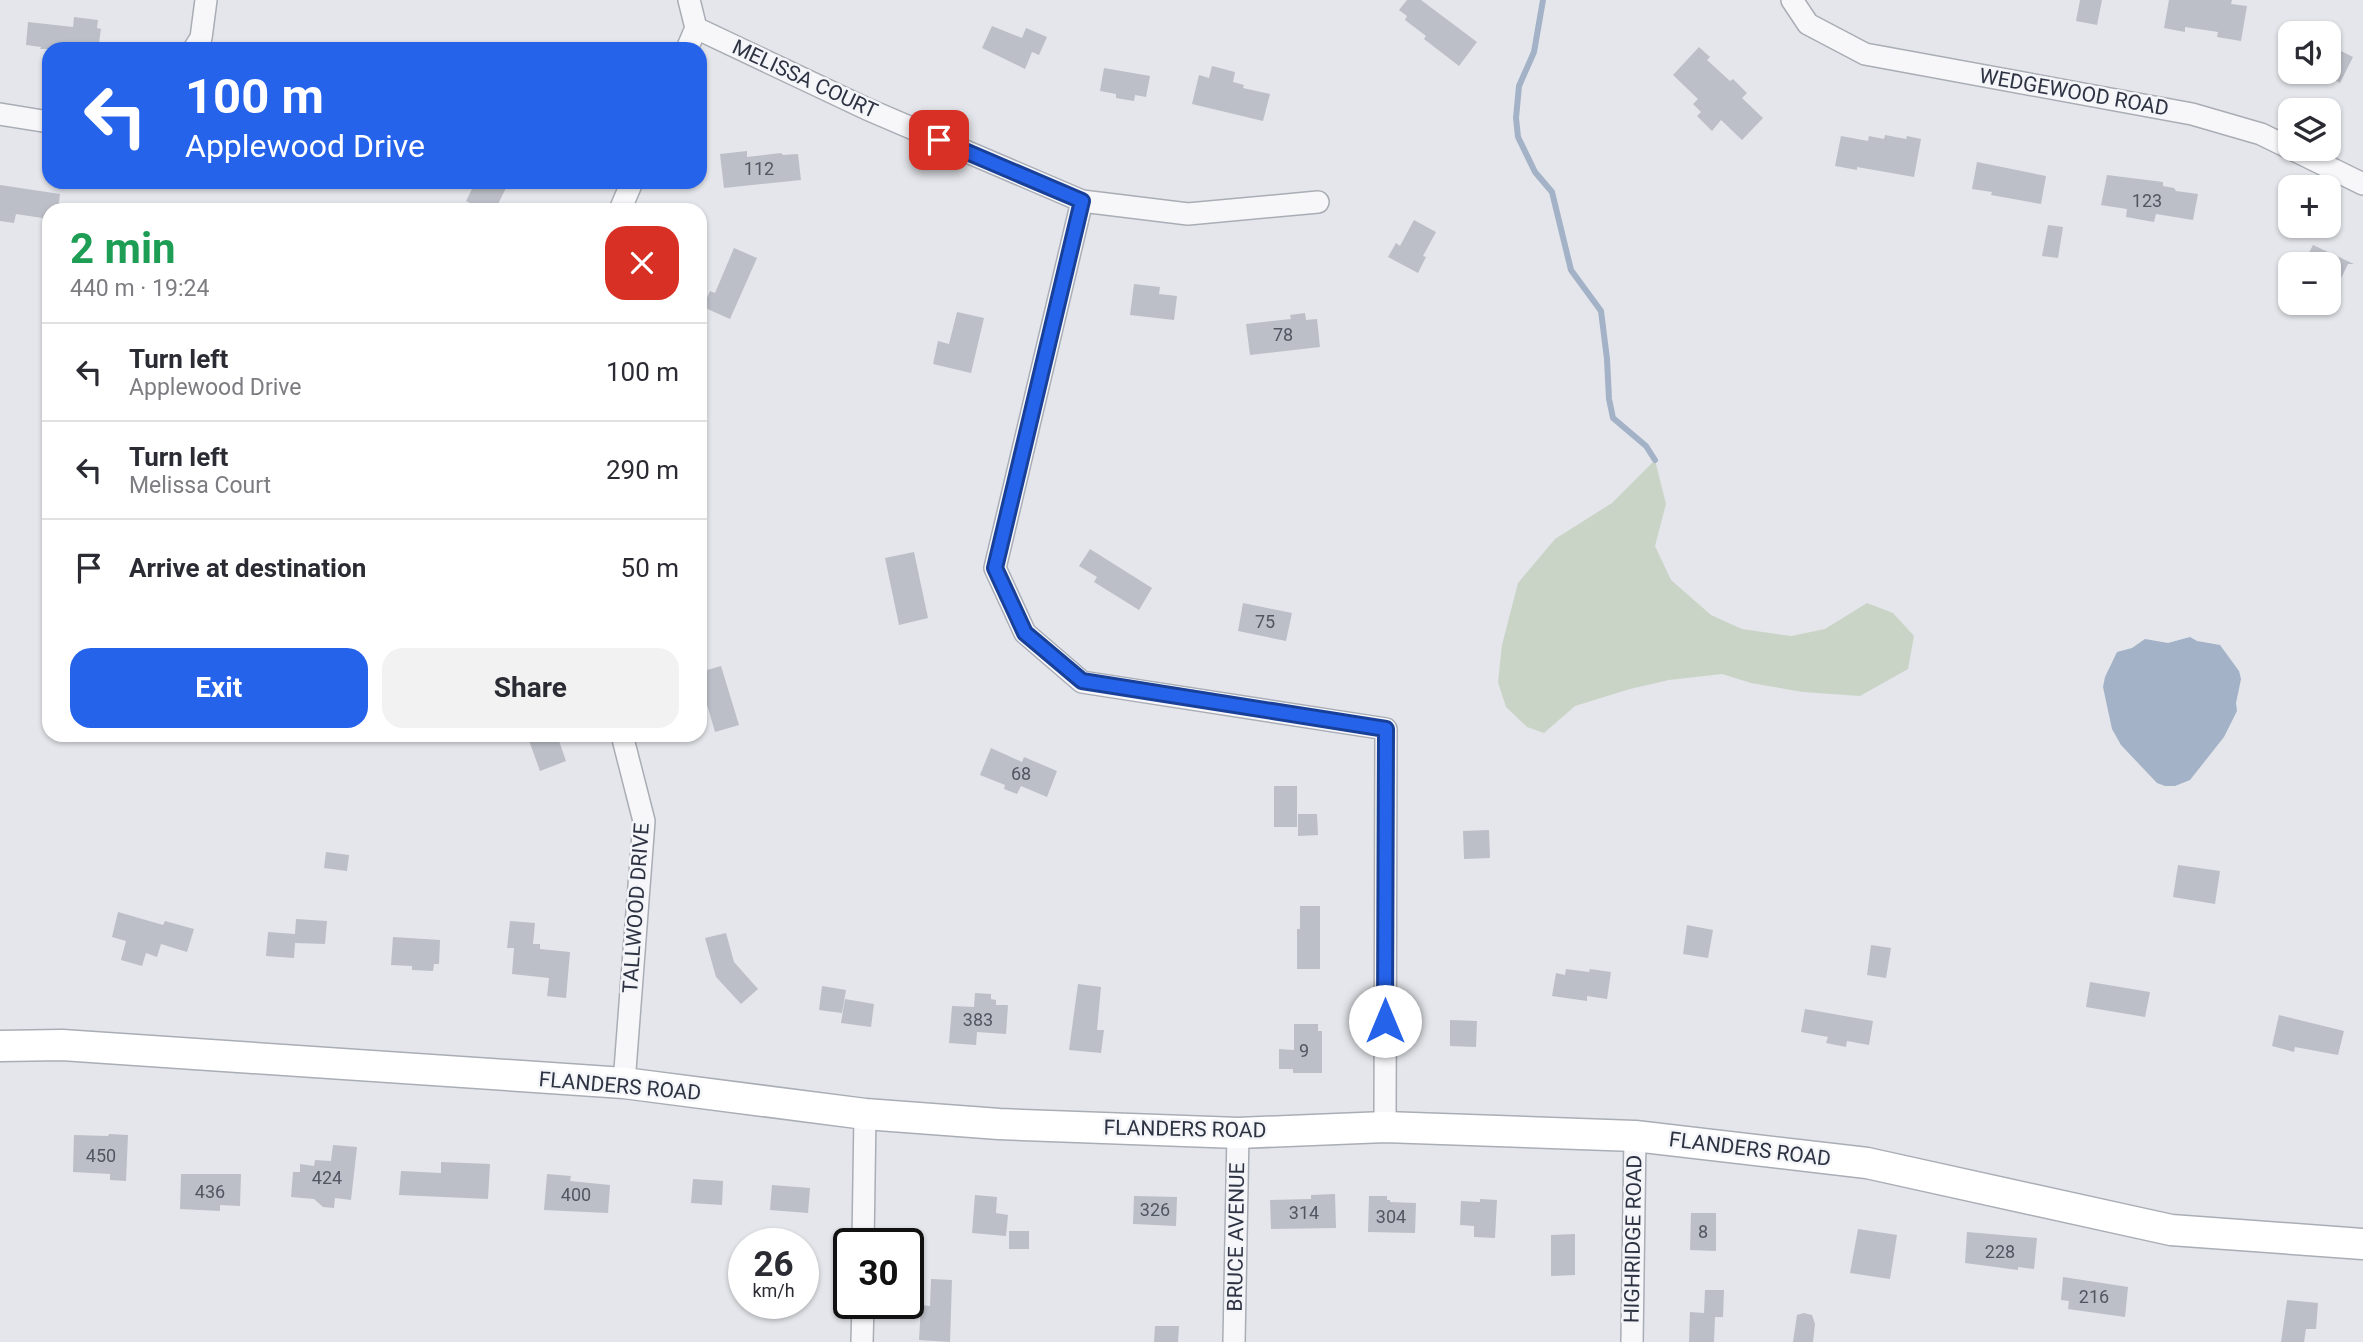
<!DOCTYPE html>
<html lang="en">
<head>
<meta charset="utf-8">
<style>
  :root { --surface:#fff; --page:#f2f2f3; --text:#2b2b33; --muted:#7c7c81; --line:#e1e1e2; --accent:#2563eb }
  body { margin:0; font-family:Roboto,sans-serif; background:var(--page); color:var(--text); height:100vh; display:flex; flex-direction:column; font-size:26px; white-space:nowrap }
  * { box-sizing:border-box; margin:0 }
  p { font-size:23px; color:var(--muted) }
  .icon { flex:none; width:38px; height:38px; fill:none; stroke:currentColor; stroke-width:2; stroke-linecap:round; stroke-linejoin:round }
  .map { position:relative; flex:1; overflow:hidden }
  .sheet { position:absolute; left:42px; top:203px; width:665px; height:539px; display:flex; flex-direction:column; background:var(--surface); border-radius:21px; box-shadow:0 2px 5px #0004 }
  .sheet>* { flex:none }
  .banner { position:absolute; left:42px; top:42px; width:665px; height:147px; border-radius:21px; box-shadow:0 2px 5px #0004; background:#2563eb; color:#fff; overflow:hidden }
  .buttons { position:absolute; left:2278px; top:21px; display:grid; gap:14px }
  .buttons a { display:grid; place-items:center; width:63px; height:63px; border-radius:14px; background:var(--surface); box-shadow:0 2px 5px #0004; font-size:35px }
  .speed { position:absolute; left:728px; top:1228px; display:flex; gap:14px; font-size:35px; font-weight:700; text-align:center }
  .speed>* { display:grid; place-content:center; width:91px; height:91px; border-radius:50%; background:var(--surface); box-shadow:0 2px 5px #0004; line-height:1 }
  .speed small { font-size:18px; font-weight:400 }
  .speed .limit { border:4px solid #111; border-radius:10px; background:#fff; color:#111 }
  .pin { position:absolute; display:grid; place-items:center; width:60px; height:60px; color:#fff; margin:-30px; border-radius:14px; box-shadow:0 4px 10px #0006 }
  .me { position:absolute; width:77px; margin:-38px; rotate:0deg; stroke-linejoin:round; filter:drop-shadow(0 0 5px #0008) }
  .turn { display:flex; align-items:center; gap:24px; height:147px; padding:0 28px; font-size:32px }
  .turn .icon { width:91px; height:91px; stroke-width:2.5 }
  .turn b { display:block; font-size:49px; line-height:60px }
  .round { display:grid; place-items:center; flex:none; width:74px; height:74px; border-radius:21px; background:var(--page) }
  .overview { display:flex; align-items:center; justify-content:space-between; height:119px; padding:0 28px }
  h1 { font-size:42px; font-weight:700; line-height:52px; color:#1e9e55 }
  .primary-button { display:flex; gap:14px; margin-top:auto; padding:14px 28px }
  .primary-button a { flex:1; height:80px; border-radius:21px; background:var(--accent); color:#fff; font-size:28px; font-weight:700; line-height:80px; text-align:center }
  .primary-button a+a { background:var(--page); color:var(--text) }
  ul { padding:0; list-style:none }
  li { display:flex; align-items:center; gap:21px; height:98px; padding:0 28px; border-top:2px solid var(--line) }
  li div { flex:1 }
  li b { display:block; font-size:26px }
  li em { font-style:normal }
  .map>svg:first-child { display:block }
  .green { fill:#c9d4c6 }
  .water { fill:#a3b2c7 }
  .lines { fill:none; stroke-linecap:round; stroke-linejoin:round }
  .stream { stroke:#a3b2c7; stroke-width:6 }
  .building { fill:#bcbfc7 }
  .street-casing { stroke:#a9adb5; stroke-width:24 }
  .secondary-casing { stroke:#a9adb5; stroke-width:33 }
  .street { stroke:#f7f7f9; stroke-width:21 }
  .secondary { stroke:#fff; stroke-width:30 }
  .route-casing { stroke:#184099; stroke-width:18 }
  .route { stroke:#2563eb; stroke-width:12 }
  .labels { text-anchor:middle; stroke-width:5; stroke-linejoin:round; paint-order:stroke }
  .number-label { font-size:18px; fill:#515663 }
  .street-label { font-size:21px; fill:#2d3342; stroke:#f4f5f8 }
</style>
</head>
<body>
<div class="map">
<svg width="2363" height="1342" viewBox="0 0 2363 1342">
  <rect width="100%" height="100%" fill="#e4e6eb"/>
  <path class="green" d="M 1655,460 L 1666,504 L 1655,546 L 1671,580 L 1711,615 L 1742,629 L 1791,636 L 1825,629 L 1867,603 L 1893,613 L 1914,636 L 1908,669 L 1860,696 L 1803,692 L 1751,683 L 1722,674 L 1669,680 L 1630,689 L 1575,706 L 1544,733 L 1527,727 L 1506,707 L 1498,682 L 1502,645 L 1518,583 L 1555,539 L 1612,503 Z"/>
  <path class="water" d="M 2190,637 L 2197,641 L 2220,645 L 2239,671 L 2241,679 L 2236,703 L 2237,711 L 2224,737 L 2190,780 L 2175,786 L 2165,786 L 2157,783 L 2121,745 L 2112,729 L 2103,687 L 2105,677 L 2117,652 L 2132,648 L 2145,639 L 2168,643 Z"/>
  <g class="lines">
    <path class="stream" d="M 1543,0 L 1534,52 L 1519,86 L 1516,118 L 1518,137 L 1535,172 L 1552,192 L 1571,270 L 1601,311 L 1607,359 L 1609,399 L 1613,418 L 1646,446 L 1655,460"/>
  </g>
  <path class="building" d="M 1407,0 L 1421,0 L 1477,42 L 1459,66 L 1424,39 L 1426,36 L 1405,20 L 1407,16 L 1399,10 Z
    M 2080,0 L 2102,0 L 2097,25 L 2076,21 Z
    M 2169,0 L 2232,0 L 2231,4 L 2247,6 L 2241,41 L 2217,37 L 2218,32 L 2185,27 L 2185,32 L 2164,28 Z
    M 74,17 L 98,20 L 97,28 L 101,29 L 98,49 L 40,49 L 41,47 L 26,45 L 28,22 L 73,27 Z
    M 992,26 L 1022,38 L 1026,28 L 1047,37 L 1039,55 L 1032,52 L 1025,69 L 982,48 Z
    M 2329,45 L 2353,57 L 2340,83 L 2329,77 Z
    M 1699,47 L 1710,57 L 1707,60 L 1730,81 L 1733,79 L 1747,93 L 1742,98 L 1763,118 L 1742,140 L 1721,120 L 1712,131 L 1697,116 L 1701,112 L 1693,104 L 1698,99 L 1673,75 Z
    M 1212,66 L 1235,72 L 1233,82 L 1244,85 L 1243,88 L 1270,94 L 1263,121 L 1192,104 L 1199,75 L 1209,78 Z
    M 1104,68 L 1150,76 L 1146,97 L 1135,95 L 1134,101 L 1116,98 L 1116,94 L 1100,91 Z
    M 1885,135 L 1906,139 L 1907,136 L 1921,139 L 1914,177 L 1857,167 L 1857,170 L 1835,166 L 1841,136 L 1868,141 L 1869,136 L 1884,139 Z
    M 747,151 L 747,157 L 781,153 L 783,155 L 798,154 L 801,180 L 724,188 L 720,154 Z
    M 1977,162 L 2046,176 L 2041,204 L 1991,195 L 1992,192 L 1972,189 Z
    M 2107,175 L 2163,182 L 2163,186 L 2174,188 L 2176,191 L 2198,194 L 2193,220 L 2156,214 L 2154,222 L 2126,217 L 2127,209 L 2101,205 Z
    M 481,182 L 509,182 L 495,210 L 484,210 L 466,201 L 473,187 L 478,189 Z
    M 0,185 L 60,194 L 58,210 L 49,210 L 49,219 L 16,214 L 14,223 L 0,221 Z
    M 1414,220 L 1436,232 L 1423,256 L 1426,257 L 1418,273 L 1388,257 L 1396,243 L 1400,246 Z
    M 2048,225 L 2063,227 L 2058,258 L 2042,256 Z
    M 2313,245 L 2354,264 L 2348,264 L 2329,303 L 2329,264 L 2303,264 Z
    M 734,248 L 757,258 L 730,319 L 703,307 L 710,291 L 715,293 Z
    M 1134,284 L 1160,287 L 1159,294 L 1177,296 L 1174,320 L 1130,315 Z
    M 957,312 L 984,318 L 971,373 L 933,364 L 938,341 L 949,344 Z
    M 1305,313 L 1306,320 L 1317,319 L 1320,347 L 1250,355 L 1246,324 L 1291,319 L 1290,315 Z
    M 1090,549 L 1152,588 L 1139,610 L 1094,582 L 1097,577 L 1079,566 Z
    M 914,552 L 928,618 L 899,625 L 885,558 Z
    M 1243,603 L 1292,613 L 1286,641 L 1238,631 Z
    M 721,666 L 739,725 L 715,732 L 704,694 L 700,695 L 700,672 Z
    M 527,735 L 557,735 L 566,761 L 540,771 Z
    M 991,748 L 1022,762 L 1024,757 L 1057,771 L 1047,797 L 1021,786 L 1017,794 L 1004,789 L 1005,785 L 980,775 Z
    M 1274,786 L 1297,786 L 1297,827 L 1274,827 Z
    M 1298,814 L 1317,814 L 1318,835 L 1298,836 Z
    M 1489,830 L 1490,858 L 1464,859 L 1463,831 Z
    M 326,852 L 349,855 L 347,871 L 324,868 Z
    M 2178,865 L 2220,871 L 2215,904 L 2173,897 Z
    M 1300,906 L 1320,906 L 1320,969 L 1297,969 L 1297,929 L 1300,929 Z
    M 118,912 L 163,925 L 165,921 L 194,929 L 187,952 L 161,944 L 157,957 L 146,953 L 142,966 L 121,960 L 126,941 L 112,937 Z
    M 296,919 L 327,921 L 325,944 L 295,943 L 294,958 L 266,956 L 268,932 L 295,934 Z
    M 510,921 L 535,923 L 533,944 L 540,944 L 540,949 L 570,952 L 566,998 L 547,996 L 549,978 L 512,974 L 514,948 L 507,948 Z
    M 1687,925 L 1713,930 L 1708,958 L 1683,954 Z
    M 726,933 L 734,962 L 758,989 L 741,1004 L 716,977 L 705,938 Z
    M 393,937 L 440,940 L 439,964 L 434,964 L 433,971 L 412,970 L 412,966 L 391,965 Z
    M 1871,945 L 1891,948 L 1886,978 L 1867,975 Z
    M 1566,969 L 1589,972 L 1590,969 L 1611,972 L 1607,999 L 1587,996 L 1587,1001 L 1552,996 L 1556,973 L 1565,975 Z
    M 2090,982 L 2150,992 L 2145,1017 L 2086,1007 Z
    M 1078,984 L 1101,987 L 1097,1030 L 1104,1030 L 1101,1053 L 1069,1050 Z
    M 822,986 L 846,990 L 842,1013 L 819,1010 Z
    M 975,993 L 991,994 L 991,999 L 996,1000 L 996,1005 L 1008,1005 L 1006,1034 L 977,1032 L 976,1045 L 949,1043 L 952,1006 L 974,1007 Z
    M 845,999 L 874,1004 L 871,1027 L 841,1023 Z
    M 1805,1009 L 1873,1021 L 1869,1045 L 1847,1041 L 1846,1047 L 1826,1043 L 1828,1037 L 1801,1032 Z
    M 2279,1015 L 2344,1031 L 2338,1055 L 2295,1047 L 2294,1052 L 2272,1046 Z
    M 1450,1020 L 1477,1021 L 1476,1047 L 1450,1046 Z
    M 1294,1024 L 1318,1024 L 1318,1031 L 1322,1031 L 1322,1073 L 1293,1073 L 1293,1069 L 1279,1069 L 1279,1049 L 1294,1050 Z
    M 109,1134 L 128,1135 L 126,1181 L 110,1180 L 110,1174 L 73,1172 L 74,1135 L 108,1136 Z
    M 333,1145 L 357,1147 L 351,1200 L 335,1198 L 334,1208 L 323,1207 L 314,1199 L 291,1197 L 293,1172 L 300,1172 L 300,1164 L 314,1166 L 315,1160 L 331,1161 Z
    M 441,1162 L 490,1164 L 488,1199 L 399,1195 L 401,1171 L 441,1173 Z
    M 181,1174 L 241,1174 L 240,1206 L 220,1205 L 220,1211 L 180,1209 Z
    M 547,1174 L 571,1176 L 570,1181 L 610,1185 L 608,1213 L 544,1210 Z
    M 693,1179 L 723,1181 L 722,1205 L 691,1203 Z
    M 772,1185 L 810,1188 L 808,1213 L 770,1210 Z
    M 1335,1194 L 1336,1228 L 1271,1229 L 1270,1200 L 1311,1199 L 1311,1195 Z
    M 975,1195 L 997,1197 L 996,1213 L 1008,1215 L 1006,1236 L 972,1233 Z
    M 1134,1196 L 1177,1197 L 1176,1226 L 1133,1224 Z
    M 1369,1196 L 1387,1196 L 1387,1200 L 1390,1200 L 1390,1202 L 1416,1203 L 1415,1233 L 1368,1232 Z
    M 1480,1199 L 1497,1200 L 1495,1238 L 1474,1237 L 1474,1226 L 1460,1225 L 1461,1201 L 1480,1202 Z
    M 1691,1213 L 1716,1213 L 1716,1251 L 1690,1250 Z
    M 1858,1229 L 1897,1235 L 1890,1279 L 1850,1273 Z
    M 1009,1231 L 1029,1231 L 1029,1249 L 1009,1249 Z
    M 1967,1232 L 2037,1238 L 2034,1269 L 2018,1267 L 2018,1270 L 1965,1263 Z
    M 1575,1234 L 1575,1275 L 1551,1276 L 1551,1235 Z
    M 2063,1277 L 2128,1287 L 2125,1317 L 2068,1309 L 2069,1301 L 2061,1300 Z
    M 931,1279 L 952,1280 L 950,1342 L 919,1340 L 921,1305 L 930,1306 Z
    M 1705,1290 L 1724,1290 L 1723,1317 L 1715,1317 L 1714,1342 L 1689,1342 L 1690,1312 L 1704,1313 Z
    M 2287,1300 L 2318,1303 L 2316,1329 L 2306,1329 L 2304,1342 L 2281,1342 Z
    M 1804,1313 L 1812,1315 L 1815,1324 L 1813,1342 L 1793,1342 L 1797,1315 Z
    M 1155,1326 L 1179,1326 L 1178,1342 L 1154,1342 Z"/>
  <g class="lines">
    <defs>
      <path id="street" d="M 1792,0 L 1808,24 L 1865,54 L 2192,114 L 2261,134 L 2363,184
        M 696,28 L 867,109 L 1082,201 L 1188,214 L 1318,202
        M 194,49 L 201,38 L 206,0
        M 687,49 L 696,28 L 689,0
        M 0,114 L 49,122
        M 1082,201 L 995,568 L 1025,633 L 1082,682 L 1386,729 L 1385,1127
        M 620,210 L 632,182
        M 622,735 L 644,821 L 624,1083
        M 863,1244 L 865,1114
        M 862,1342 L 863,1304
        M 1234,1342 L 1238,1133
        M 1632,1342 L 1635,1136"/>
      <path id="secondary" d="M 0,1046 L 62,1045 L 624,1083 L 865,1114 L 999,1124 L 1238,1133 L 1385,1127 L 1635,1136 L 1867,1163 L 2171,1230 L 2363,1244"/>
    </defs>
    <use href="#street" class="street-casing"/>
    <use href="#secondary" class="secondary-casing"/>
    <use href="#street" class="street"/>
    <use href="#secondary" class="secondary"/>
  </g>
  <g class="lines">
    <defs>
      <path id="route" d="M 939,140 L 1082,201 L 995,568 L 1025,633 L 1082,681 L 1386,729 L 1385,1021"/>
    </defs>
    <use href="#route" class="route-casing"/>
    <use href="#route" class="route"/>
  </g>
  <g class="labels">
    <g class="number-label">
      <text x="759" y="175">112</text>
      <text x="2147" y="207">123</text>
      <text x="1283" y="341">78</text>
      <text x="1265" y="628">75</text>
      <text x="1021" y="780">68</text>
      <text x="978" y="1026">383</text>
      <text x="1304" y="1057">9</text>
      <text x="101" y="1162">450</text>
      <text x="327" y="1184">424</text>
      <text x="210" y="1198">436</text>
      <text x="576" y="1201">400</text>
      <text x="1155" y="1216">326</text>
      <text x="1304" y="1219">314</text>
      <text x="1391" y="1223">304</text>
      <text x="1703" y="1238">8</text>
      <text x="2000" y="1258">228</text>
      <text x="2094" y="1303">216</text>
    </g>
    <g class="street-label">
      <text transform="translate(805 79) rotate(25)" y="7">MELISSA COURT</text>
      <text transform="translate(2074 92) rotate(10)" y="7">WEDGEWOOD ROAD</text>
      <text transform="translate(636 908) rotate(-86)" y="7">TALLWOOD DRIVE</text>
      <text transform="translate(620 1086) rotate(5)" y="7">FLANDERS ROAD</text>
      <text transform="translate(1185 1129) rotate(1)" y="7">FLANDERS ROAD</text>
      <text transform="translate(1750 1149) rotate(7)" y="7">FLANDERS ROAD</text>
      <text transform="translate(1236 1237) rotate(-89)" y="7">BRUCE AVENUE</text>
      <text transform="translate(1633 1239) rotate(-89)" y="7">HIGHRIDGE ROAD</text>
    </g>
  </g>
</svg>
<div class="buttons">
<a><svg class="icon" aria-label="sound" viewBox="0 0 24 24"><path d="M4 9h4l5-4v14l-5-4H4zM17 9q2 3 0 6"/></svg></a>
<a><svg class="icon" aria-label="layers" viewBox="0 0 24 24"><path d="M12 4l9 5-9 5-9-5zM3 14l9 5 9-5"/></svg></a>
<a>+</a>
<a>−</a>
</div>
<div class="speed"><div>26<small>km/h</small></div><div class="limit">30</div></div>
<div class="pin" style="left:939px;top:140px;background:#d93025"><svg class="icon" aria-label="arrive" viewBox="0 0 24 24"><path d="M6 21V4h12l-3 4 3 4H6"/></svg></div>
<svg class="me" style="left:1385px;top:1021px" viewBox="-20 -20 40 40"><circle r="19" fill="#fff"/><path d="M0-13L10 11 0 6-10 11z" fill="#2563eb"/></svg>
<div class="banner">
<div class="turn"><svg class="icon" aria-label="left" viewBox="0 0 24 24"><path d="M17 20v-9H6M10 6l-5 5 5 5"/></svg><div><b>100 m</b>Applewood Drive</div></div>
</div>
<section class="sheet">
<div class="overview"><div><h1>2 min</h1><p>440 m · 19:24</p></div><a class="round" style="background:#d93025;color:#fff"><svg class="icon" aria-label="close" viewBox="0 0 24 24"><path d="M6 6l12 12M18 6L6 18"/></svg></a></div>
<ul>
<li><svg class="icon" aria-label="left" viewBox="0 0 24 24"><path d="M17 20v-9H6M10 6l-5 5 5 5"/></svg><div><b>Turn left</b><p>Applewood Drive</p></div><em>100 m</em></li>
<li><svg class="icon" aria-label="left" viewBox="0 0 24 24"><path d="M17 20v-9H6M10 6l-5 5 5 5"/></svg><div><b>Turn left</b><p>Melissa Court</p></div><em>290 m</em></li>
<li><svg class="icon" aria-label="arrive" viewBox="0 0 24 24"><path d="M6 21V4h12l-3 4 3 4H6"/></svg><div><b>Arrive at destination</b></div><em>50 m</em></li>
</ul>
<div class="primary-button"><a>Exit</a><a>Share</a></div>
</section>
</div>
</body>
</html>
